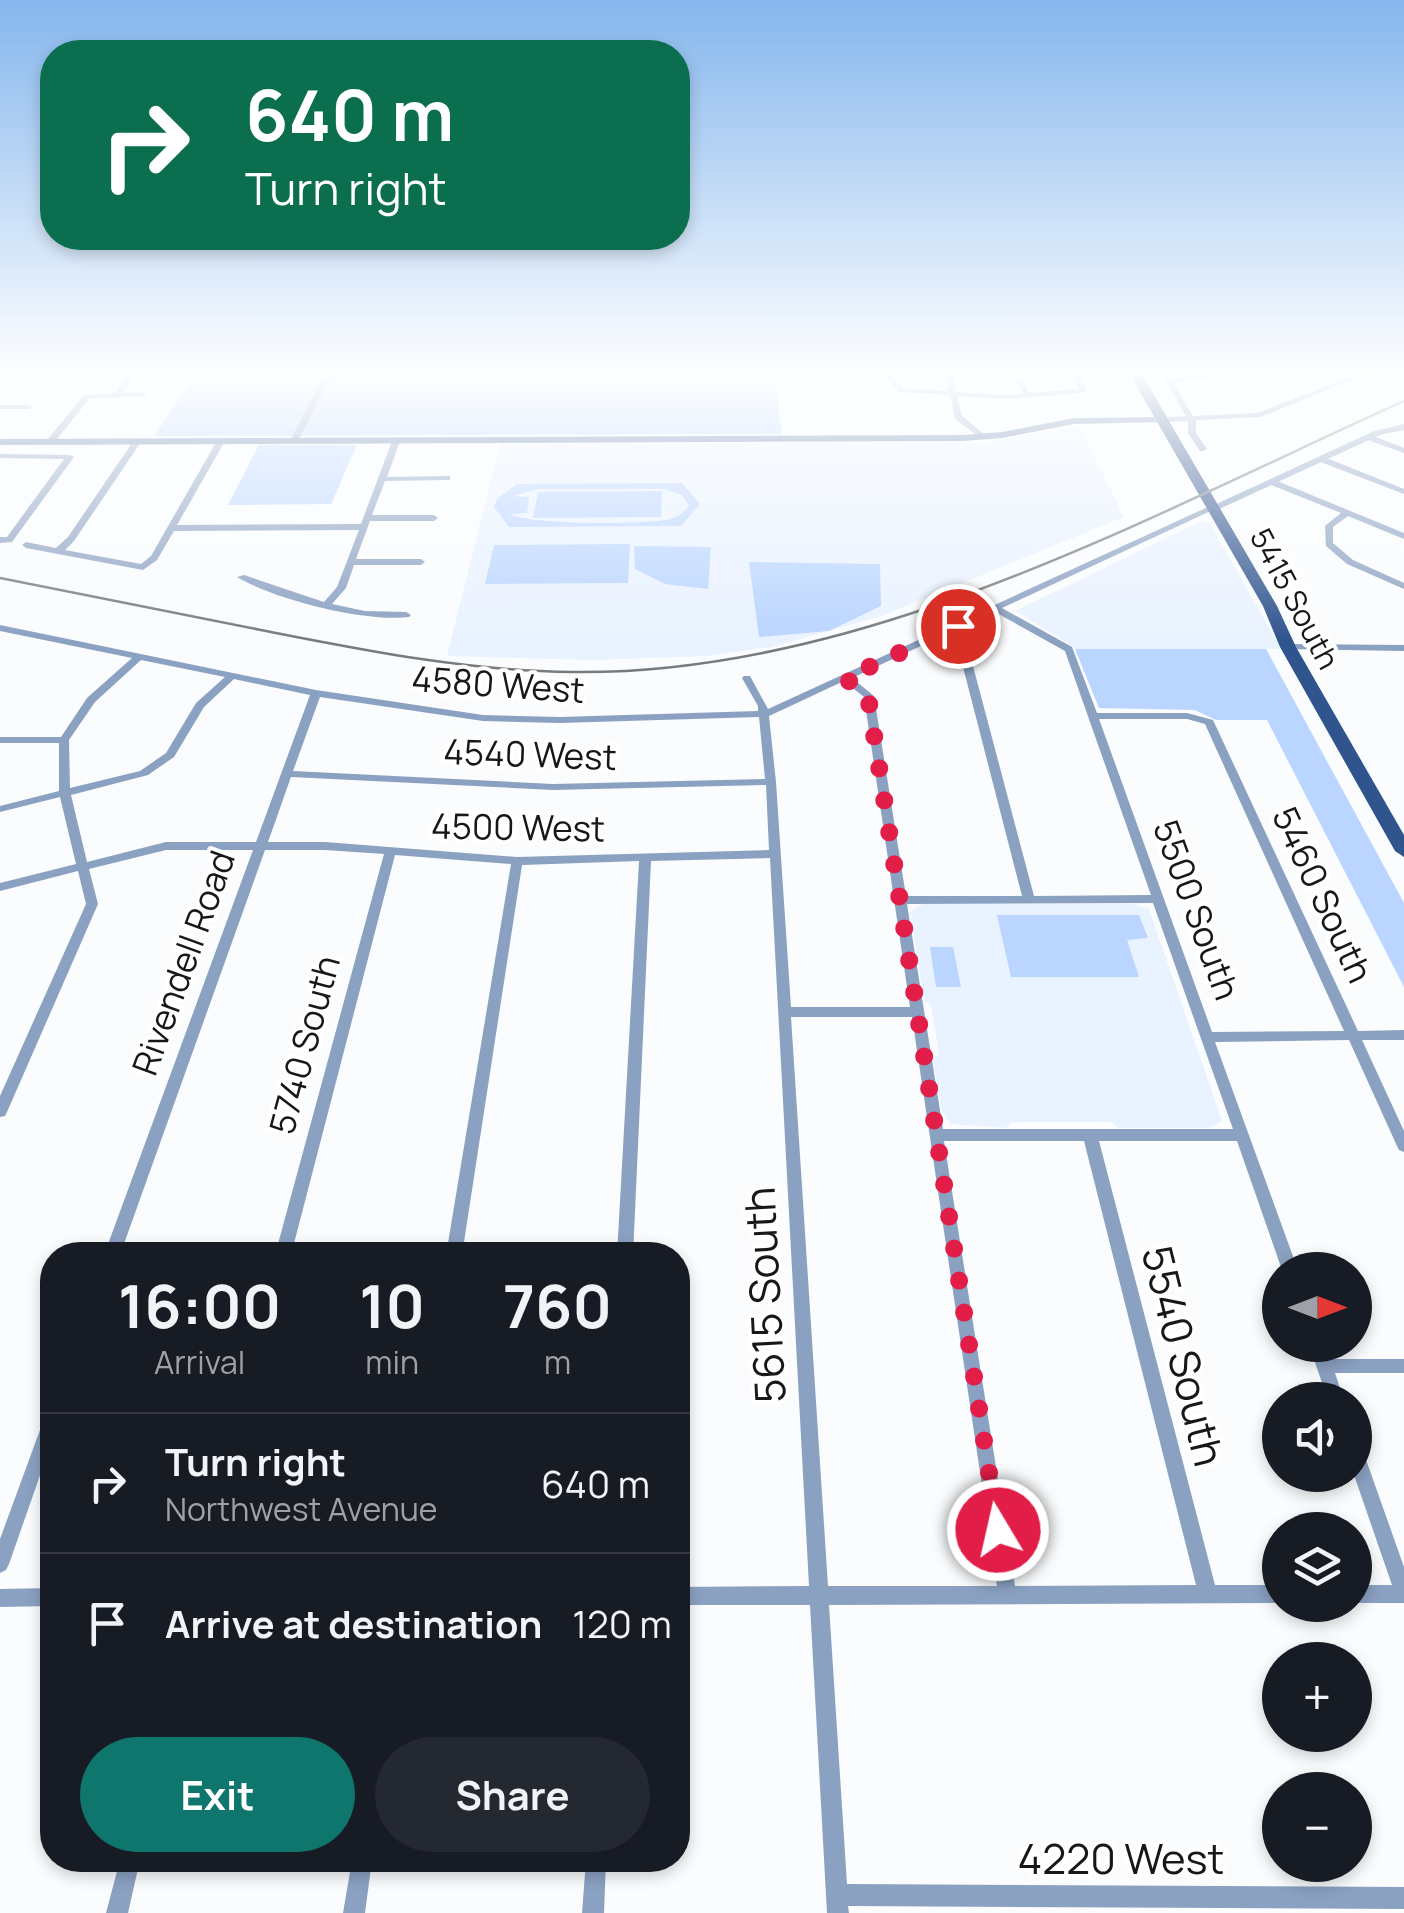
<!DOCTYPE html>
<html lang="en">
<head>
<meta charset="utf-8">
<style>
  :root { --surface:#171b24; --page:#242831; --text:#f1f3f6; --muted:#9ea1a6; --line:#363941; --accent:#0f766e }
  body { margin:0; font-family:Manrope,sans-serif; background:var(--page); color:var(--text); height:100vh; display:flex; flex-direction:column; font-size:38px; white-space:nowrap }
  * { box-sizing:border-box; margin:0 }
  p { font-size:32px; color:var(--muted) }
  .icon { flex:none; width:55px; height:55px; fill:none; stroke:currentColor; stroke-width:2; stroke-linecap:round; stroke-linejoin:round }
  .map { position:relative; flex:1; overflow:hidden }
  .drawer { position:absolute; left:40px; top:1242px; width:650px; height:630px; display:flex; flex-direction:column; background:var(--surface); border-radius:40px; box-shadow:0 5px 15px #0003 }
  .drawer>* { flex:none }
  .guide { position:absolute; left:40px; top:40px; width:650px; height:210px; border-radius:40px; box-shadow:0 5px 15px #0003; background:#0b6e4f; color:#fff; overflow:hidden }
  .needle { width:65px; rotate:90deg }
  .buttons { position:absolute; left:1262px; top:1252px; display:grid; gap:20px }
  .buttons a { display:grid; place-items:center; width:110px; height:110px; border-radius:50%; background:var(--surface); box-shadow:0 5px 15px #0003; font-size:50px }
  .pin { position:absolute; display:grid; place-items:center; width:85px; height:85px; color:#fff; margin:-42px; border:5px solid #fff; border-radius:50%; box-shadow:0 2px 10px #0007 }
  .me { position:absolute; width:110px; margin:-55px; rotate:351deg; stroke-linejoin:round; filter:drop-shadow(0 0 8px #0008) }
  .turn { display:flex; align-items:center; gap:35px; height:210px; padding:0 40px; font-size:45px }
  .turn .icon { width:130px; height:130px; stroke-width:2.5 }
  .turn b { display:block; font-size:70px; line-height:85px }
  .eta { display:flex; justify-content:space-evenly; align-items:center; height:170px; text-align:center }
  .eta b { font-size:60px; font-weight:700; line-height:70px }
  .cta { display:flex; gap:20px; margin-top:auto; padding:20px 40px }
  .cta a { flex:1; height:115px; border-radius:60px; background:var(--accent); color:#fff; font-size:40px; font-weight:700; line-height:115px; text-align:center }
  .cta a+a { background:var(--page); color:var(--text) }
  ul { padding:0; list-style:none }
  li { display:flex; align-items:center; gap:30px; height:140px; padding:0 40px; border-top:2px solid var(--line) }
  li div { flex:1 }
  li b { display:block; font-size:38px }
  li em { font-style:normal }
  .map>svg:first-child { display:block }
  .built { fill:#e9f2ff }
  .green { fill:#bad5ff; fill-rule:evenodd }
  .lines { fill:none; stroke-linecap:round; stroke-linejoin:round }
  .minor { fill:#8ba1c2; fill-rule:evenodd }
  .tertiary { fill:#8ba1c2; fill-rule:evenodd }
  .secondary { fill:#5674a4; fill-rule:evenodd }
  .primary { fill:#30548d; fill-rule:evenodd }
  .rail { stroke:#787a7c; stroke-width:2.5 }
  .route { stroke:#e11d48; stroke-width:18; stroke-dasharray:0 32.4 }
  .labels { text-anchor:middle; stroke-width:8; stroke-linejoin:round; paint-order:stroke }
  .far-street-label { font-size:30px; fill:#161719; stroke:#fff }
  .street-label { font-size:35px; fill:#161719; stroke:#fff }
  .near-street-label { font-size:42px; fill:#161719; stroke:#fff }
</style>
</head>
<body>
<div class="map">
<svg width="1404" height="1913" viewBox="0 0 1404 1913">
  <rect width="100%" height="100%" fill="#fafcfe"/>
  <path class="built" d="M 1079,426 L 1124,517 L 884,615 L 772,647 L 706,656 L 592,660 L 447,656 L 500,444 L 979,443 Z
    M 1201,521 L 1210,523 L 1281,649 L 1077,649 L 1015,611 Z
    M 923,904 L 1133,904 L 1149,909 L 1222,1121 L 1209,1128 L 1118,1128 L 1112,1122 L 1011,1122 L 1006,1128 L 951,1124 L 942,1112 L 933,1059 L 939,1054 L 931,1005 L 924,1000 L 910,912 Z"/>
  <path class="green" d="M 197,373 L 775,373 L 782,434 L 154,436 Z
    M 259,445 L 357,445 L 331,504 L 228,505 Z
    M 682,483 L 700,504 L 681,526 L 509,527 L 494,507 L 498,498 L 517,484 ZM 538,489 L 664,489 L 682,495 L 689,505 C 684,513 679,516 670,519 C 645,525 530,525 510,514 L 527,513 L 529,497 L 513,496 Z
    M 662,491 L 661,517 L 533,518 L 538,492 Z
    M 630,544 L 628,583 L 485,584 L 494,545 Z
    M 634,546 L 711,547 L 708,589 L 665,584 L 635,569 Z
    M 749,562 L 880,564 L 881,606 L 829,631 L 759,637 Z
    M 1075,649 L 1266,649 L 1404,903 L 1404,987 L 1267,720 L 1216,720 L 1195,710 L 1099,708 Z
    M 997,915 L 1139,915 L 1148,938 L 1127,940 L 1139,977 L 1011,977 Z
    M 930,947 L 953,947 L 961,987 L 936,987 Z"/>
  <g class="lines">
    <path class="minor" d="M 0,373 L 57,373 L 60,375 L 56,377 L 0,377 Z
      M 129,373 L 136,373 L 122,393 L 142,392 L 146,394 L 145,396 L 89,399 L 53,444 L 47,444 L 47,440 L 84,395 L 115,393 Z
      M 325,373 L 333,373 L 298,441 L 291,443 L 290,441 Z
      M 883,373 L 890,373 L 903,388 L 949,391 L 945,373 L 953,373 L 956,392 L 1006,395 L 1023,394 L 1011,373 L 1018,373 L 1029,393 L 1079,389 L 1071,373 L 1079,373 L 1087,391 L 1083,393 L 1006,399 L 957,396 L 962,416 L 985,435 L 986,437 L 982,439 L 955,419 L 950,395 L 898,392 Z
      M 1161,373 L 1168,373 L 1170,378 L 1219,373 L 1244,373 L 1241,375 L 1173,382 L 1193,416 L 1257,413 L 1361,373 L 1370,373 L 1261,417 L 1196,420 L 1196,433 L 1207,449 L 1203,451 L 1200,451 L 1188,433 L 1188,421 L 1161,422 L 1157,420 L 1161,418 L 1186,416 Z
      M 0,405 L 29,405 L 33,407 L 29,409 L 0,409 Z
      M 1365,435 L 1371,435 L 1404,448 L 1404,453 L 1365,439 Z
      M 218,439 L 225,441 L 177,525 L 361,524 L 392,441 L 396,439 L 400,441 L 387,477 L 450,476 L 450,480 L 447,480 L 385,481 L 372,515 L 434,515 L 438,518 L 434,521 L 370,521 L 356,559 L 421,559 L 425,562 L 421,565 L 354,565 L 346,588 L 332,604 L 365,611 L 406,612 L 411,615 L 409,617 C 364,622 276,600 237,577 L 244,575 L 324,602 L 337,587 L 359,530 L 174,531 L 157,560 L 143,570 L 26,548 L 22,545 L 26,542 L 56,548 L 68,537 L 134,440 L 137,440 L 141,442 L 74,541 L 65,550 L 141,564 L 151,556 Z
      M 0,454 L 70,455 L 74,457 L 12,542 L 0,543 L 0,537 L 7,537 L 64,459 L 0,458 Z
      M 1318,457 L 1324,457 L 1404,489 L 1404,494 L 1318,461 Z
      M 1269,480 L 1275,480 L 1404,533 L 1404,539 L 1348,516 L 1333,527 L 1333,543 L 1353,560 L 1404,583 L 1404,589 L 1347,564 L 1326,546 L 1325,526 L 1341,513 L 1269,484 Z
      M 1210,506 L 1217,508 L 1002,608 L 1072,647 L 1097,713 L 1187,713 L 1213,720 L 1358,1031 L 1404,1030 L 1404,1040 L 1362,1040 L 1404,1131 L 1404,1152 L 1399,1150 L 1397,1146 L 1349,1040 L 1215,1042 L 1298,1270 L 1282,1270 L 1237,1141 L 1099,1141 L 1215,1585 L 1280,1585 L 1280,1603 L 829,1605 L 847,1884 L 1404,1887 L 1404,1909 L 848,1906 L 849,1913 L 827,1913 L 810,1605 L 678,1605 L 678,1587 L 809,1586 L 770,858 L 651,861 L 633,1255 L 617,1255 L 639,861 L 522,865 L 462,1255 L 446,1255 L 511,864 L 395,855 L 291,1255 L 275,1255 L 384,854 L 325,850 L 265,850 L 120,1255 L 104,1255 L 253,850 L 166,850 L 89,869 L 98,904 L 7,1112 L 5,1116 L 0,1117 L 0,1096 L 86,904 L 78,871 L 0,891 L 0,883 L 76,864 L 60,797 L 0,812 L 0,806 L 59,791 L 59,743 L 0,743 L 0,737 L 61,737 L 87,698 L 132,658 L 0,631 L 0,625 L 316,690 L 483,715 L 560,717 L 758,711 L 758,706 L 742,678 L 744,676 L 750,676 L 768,709 ZM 995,612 L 1065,651 L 1151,895 L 1034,896 L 973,666 L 932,641 ZM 925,644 L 963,667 L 1022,896 L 906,896 L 874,696 L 852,678 ZM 141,660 L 225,677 L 196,703 L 166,753 L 140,771 L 70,788 L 69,740 L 95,702 ZM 234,679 L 310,695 L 256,842 L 166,842 L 87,862 L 71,795 L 148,775 L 174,757 L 204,707 ZM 844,681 L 864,697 L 910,1007 L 791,1007 L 776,782 L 769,716 ZM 320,697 L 483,721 L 560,723 L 759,717 L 765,779 L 553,784 L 293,771 ZM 1099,719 L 1187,719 L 1205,724 L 1344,1031 L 1212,1032 ZM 291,777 L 553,790 L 766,785 L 769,850 L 517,857 L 325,842 L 268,842 ZM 1153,903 L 1233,1129 L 943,1129 L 907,904 ZM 791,1017 L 912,1017 L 997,1586 L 828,1586 ZM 944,1141 L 1084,1141 L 1196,1585 L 1015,1586 Z
      M 1309,1345 L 1325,1345 L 1330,1359 L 1404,1359 L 1404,1373 L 1335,1373 L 1344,1400 L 1328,1400 Z
      M 52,1411 L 52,1441 L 9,1564 L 6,1570 L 0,1573 L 0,1539 L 44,1419 L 46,1413 Z
      M 1355,1446 L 1361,1448 L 1364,1454 L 1404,1567 L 1404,1603 L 1355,1603 L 1355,1585 L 1392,1585 L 1354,1475 Z
      M 52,1588 L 52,1606 L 0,1607 L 0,1589 Z
      M 120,1860 L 140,1860 L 128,1913 L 106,1913 Z
      M 352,1860 L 372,1860 L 365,1913 L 343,1913 Z
      M 586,1860 L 606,1860 L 604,1913 L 582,1913 Z"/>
    <path class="tertiary" d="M 1404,424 L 1404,430 L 1380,435 L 1217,510 L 1208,508 L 1374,431 Z
      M 1288,644 L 1404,645 L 1404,651 L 1284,649 L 1282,647 Z"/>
    <path class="secondary" d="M 1161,417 L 1166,420 L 1165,422 L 1074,424 L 1002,438 L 963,441 L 0,445 L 0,439 L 963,435 L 1002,432 L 1074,418 Z"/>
    <path class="primary" d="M 1129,373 L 1141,373 L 1277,606 L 1296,647 L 1404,835 L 1404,857 L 1395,851 L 1280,647 L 1263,606 Z"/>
    <path class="rail" d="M 0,578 C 89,596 178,613 266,631 C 368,651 468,671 572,672 C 862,676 1145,518 1404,401"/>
  </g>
  <linearGradient id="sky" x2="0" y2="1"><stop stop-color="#85b6ed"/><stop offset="0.58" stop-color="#fdfeff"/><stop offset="1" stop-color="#fdfeff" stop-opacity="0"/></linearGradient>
  <rect width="1404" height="641" fill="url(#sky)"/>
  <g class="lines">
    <path class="route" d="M 958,626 L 845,678 L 868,696 L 998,1530"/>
  </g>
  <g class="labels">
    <g class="far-street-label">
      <text transform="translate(1294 599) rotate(62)" y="10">5415 South</text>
    </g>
    <g class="street-label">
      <text transform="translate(498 685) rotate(4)" y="12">4580 West</text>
      <text transform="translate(530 755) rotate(2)" y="12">4540 West</text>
      <text transform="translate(518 828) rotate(1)" y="12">4500 West</text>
      <text transform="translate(1322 895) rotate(65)" y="12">5460 South</text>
      <text transform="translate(1196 910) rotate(70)" y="12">5500 South</text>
      <text transform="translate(184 963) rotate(-70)" y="12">Rivendell Road</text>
      <text transform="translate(305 1045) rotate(-75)" y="12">5740 South</text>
    </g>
    <g class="near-street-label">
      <text transform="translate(765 1295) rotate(-93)" y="15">5615 South</text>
      <text transform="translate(1183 1356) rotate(76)" y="15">5540 South</text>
      <text x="1121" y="1874">4220 West</text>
    </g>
  </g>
</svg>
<div class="buttons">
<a><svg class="needle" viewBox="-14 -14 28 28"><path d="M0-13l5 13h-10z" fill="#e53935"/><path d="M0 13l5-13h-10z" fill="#9ea1a6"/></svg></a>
<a><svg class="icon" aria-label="sound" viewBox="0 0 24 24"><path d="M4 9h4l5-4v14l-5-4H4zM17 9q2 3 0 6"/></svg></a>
<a><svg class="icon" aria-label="layers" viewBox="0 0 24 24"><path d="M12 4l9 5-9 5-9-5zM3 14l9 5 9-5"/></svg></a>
<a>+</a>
<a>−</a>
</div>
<div class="pin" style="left:958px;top:626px;background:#d93025"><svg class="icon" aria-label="arrive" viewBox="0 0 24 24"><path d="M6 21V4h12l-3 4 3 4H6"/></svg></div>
<svg class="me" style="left:998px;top:1530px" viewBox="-20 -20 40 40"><circle r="17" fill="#e11d48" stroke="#fff" stroke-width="3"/><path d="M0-11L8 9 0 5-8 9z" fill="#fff"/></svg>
<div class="guide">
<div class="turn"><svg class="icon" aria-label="right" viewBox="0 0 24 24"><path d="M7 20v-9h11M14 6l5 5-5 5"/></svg><div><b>640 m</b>Turn right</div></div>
</div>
<section class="drawer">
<div class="eta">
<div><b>16:00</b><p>Arrival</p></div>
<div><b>10</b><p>min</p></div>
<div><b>760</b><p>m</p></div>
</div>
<ul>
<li><svg class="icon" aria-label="right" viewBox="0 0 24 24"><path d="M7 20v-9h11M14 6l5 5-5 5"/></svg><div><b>Turn right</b><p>Northwest Avenue</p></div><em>640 m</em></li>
<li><svg class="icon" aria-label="arrive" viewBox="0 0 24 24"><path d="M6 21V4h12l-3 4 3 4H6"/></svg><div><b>Arrive at destination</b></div><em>120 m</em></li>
</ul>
<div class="cta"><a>Exit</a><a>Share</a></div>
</section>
</div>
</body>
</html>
